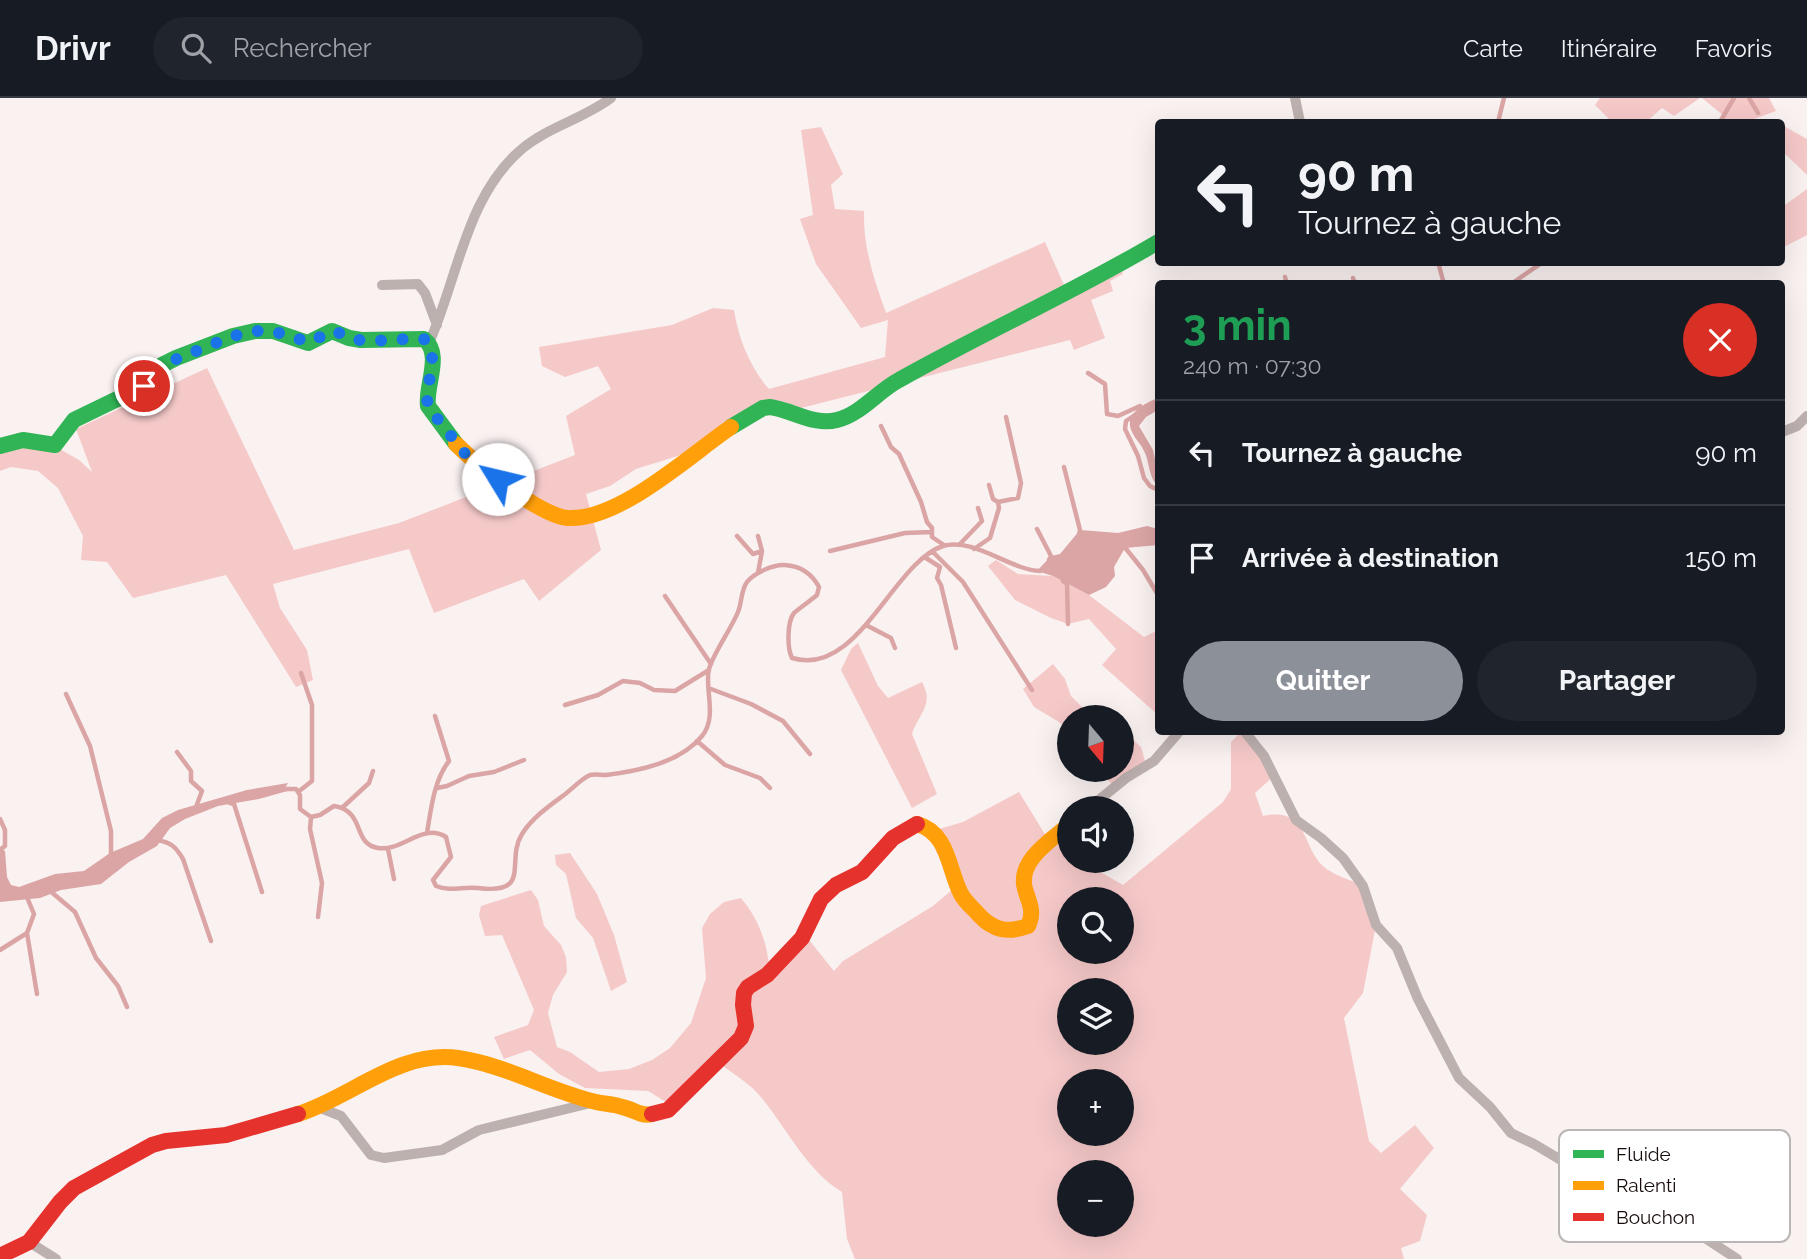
<!DOCTYPE html>
<html lang="fr">
<head>
<meta charset="utf-8">
<style>
  :root { --surface:#171b24; --page:#20242c; --text:#f1f3f6; --muted:#9ea1a6; --line:#363941; --accent:#8c9099 }
  body { margin:0; font-family:Raleway,sans-serif; background:var(--page); color:var(--text); height:100vh; display:flex; flex-direction:column; font-size:26px; white-space:nowrap }
  * { box-sizing:border-box; margin:0 }
  p { font-size:23px; color:var(--muted) }
  .icon { flex:none; width:38px; height:38px; fill:none; stroke:currentColor; stroke-width:2; stroke-linecap:round; stroke-linejoin:round }
  .map { position:relative; flex:1; overflow:hidden }
  .drawer { position:absolute; left:1155px; top:182px; width:630px; height:455px; display:flex; flex-direction:column; background:var(--surface); border-radius:7px; box-shadow:0 7px 28px #0002 }
  .drawer>* { flex:none }
  .hud { position:absolute; left:1155px; top:21px; width:630px; height:147px; border-radius:7px; box-shadow:0 7px 28px #0002; background:#171b24; color:var(--text); overflow:hidden }
  .needle { width:46px; rotate:161deg }
  .tools { position:absolute; left:1057px; top:607px; display:grid; gap:14px }
  .tools a { display:grid; place-items:center; width:77px; height:77px; border-radius:50%; background:var(--surface); box-shadow:0 7px 28px #0002; font-size:35px }
  .pin { position:absolute; display:grid; place-items:center; width:60px; height:60px; color:#fff; margin:-30px; border:4px solid #fff; border-radius:50%; box-shadow:0 2px 7px #0007 }
  .me { position:absolute; width:77px; margin:-38px; rotate:306deg; stroke-linejoin:round; filter:drop-shadow(0 0 5px #0008) }
  .turn { display:flex; align-items:center; gap:24px; height:147px; padding:0 28px; font-size:32px }
  .turn .icon { width:91px; height:91px; stroke-width:2.5 }
  .turn b { display:block; font-size:49px; line-height:60px }
  .round { display:grid; place-items:center; flex:none; width:74px; height:74px; border-radius:37px; background:var(--page) }
  .headline { display:flex; align-items:center; justify-content:space-between; height:119px; padding:0 28px }
  h1 { font-size:42px; font-weight:700; line-height:52px; color:#1e9e55 }
  .button { display:flex; gap:14px; margin-top:auto; padding:14px 28px }
  .button a { flex:1; height:80px; border-radius:42px; background:var(--accent); color:#fff; font-size:28px; font-weight:700; line-height:80px; text-align:center }
  .button a+a { background:var(--page); color:var(--text) }
  ul { padding:0; list-style:none }
  li { display:flex; align-items:center; gap:21px; height:105px; padding:0 28px; border-top:2px solid var(--line) }
  li div { flex:1 }
  li b { display:block; font-size:26px }
  li em { font-style:normal }
  header { display:flex; align-items:center; gap:42px; box-sizing:border-box; height:98px; padding:0 35px; background:var(--surface); border-bottom:2px solid var(--line) }
  header strong { font-size:33px }
  nav { display:flex; gap:38px; margin-inline-start:auto; font-size:24px }
  .search { width:490px; height:63px; background:var(--page); display:flex; align-items:center; gap:18px; box-sizing:border-box; padding:0 24px; border-radius:38px; color:var(--muted); font-size:26px }
  .map>svg:first-child { display:block }
  .green { fill:#f6c9c9; fill-rule:evenodd }
  .water { fill:#dba5a5 }
  .lines { fill:none; stroke-linecap:round; stroke-linejoin:round }
  .stream { stroke:#dba5a5; stroke-width:4.5 }
  .street { stroke:#bdb1b0; stroke-width:10 }
  .fast { stroke:#30b455; stroke-width:16 }
  .slow { stroke:#ff9f0a; stroke-width:16 }
  .jam { stroke:#e5322d; stroke-width:16 }
  .route { stroke:#1a73e8; stroke-width:12; stroke-dasharray:0 21.6 }
  .key { fill:#fff; stroke:#bab6b6; stroke-width:2 }
  .key-label { font-size:19px; fill:#190c0c }
</style>
</head>
<body>
<header>
<strong>Drivr</strong>
<div class="search"><svg class="icon" aria-label="search" viewBox="0 0 24 24"><circle cx="10" cy="10" r="6"/><path d="M15 15l6 6"/></svg>Rechercher</div>
<nav><a>Carte</a><a>Itinéraire</a><a>Favoris</a></nav>
</header>
<div class="map">
<svg width="1807" height="1161" viewBox="0 0 1807 1161">
  <rect width="100%" height="100%" fill="#faf1f1"/>
  <path class="green" d="M 1600,0 L 1700,0 L 1674,18 L 1662,10 L 1646,24 L 1612,24 L 1595,7 Z
    M 1702,0 L 1769,0 L 1776,13 L 1746,24 L 1720,24 L 1724,18 Z
    M 1782,27 L 1807,41 L 1807,77 L 1782,53 Z
    M 821,29 L 843,76 L 831,87 L 835,111 L 864,113 C 863,150 874,181 886,215 L 1045,144 L 1064,187 L 1117,162 L 1123,176 L 1110,183 L 1113,193 L 1091,202 L 1105,240 L 1074,252 L 1070,242 L 793,312 L 781,306 L 684,356 L 636,371 L 610,388 L 586,396 L 601,452 L 539,503 L 524,481 L 434,515 L 409,451 L 273,486 L 280,510 L 307,552 L 313,582 L 296,589 L 226,477 L 133,500 L 107,464 L 81,462 L 83,438 L 58,390 L 38,373 L 11,369 L 0,373 L 0,345 L 44,342 L 79,362 L 92,374 L 76,331 L 207,270 L 294,452 L 399,425 L 575,357 L 566,318 L 611,291 L 598,268 L 565,279 L 542,268 L 539,249 L 672,227 L 713,210 L 734,212 C 738,239 750,270 769,291 L 885,259 L 888,222 L 861,230 L 816,166 L 800,121 L 813,117 L 801,32 Z
    M 1807,91 L 1807,137 L 1782,150 L 1782,109 Z
    M 996,462 L 1018,476 L 1053,478 L 1089,497 L 1144,539 L 1158,532 L 1158,617 L 1102,567 L 1116,551 L 1089,521 L 1068,526 L 1051,520 L 1015,502 L 988,468 Z
    M 858,545 L 878,588 L 888,600 L 922,584 C 935,607 918,616 912,636 L 937,696 L 912,710 L 841,572 L 851,551 Z
    M 1053,566 L 1065,581 L 1071,598 L 1092,619 L 1069,620 L 1069,635 L 1059,624 L 1034,609 L 1023,591 Z
    M 1122,631 L 1141,649 L 1146,667 L 1113,688 L 1100,672 L 1122,672 Z
    M 1241,634 L 1274,678 L 1255,695 L 1263,718 C 1308,708 1301,747 1323,768 C 1332,777 1352,782 1363,788 L 1376,827 L 1363,895 L 1344,920 L 1369,1043 L 1381,1055 L 1415,1027 L 1434,1050 L 1400,1091 L 1427,1117 L 1420,1143 L 1401,1150 L 1404,1161 L 855,1161 L 847,1141 L 842,1094 C 806,1072 787,1030 760,998 C 749,985 731,974 717,964 L 671,1007 L 648,993 L 585,990 L 559,976 L 530,952 L 504,961 L 494,939 L 528,927 L 534,912 L 502,837 L 485,838 L 479,817 L 481,808 L 531,792 L 538,802 L 544,828 L 561,847 L 566,859 L 567,874 L 553,897 L 548,915 L 557,949 L 570,954 L 599,974 L 629,971 L 652,962 L 670,950 L 691,925 L 706,880 L 702,830 L 710,816 L 724,804 L 741,800 C 760,823 767,845 770,874 L 805,837 L 834,873 L 843,863 L 933,808 L 954,790 L 931,742 L 939,731 L 963,724 L 1019,694 L 1046,738 L 1069,756 L 1069,763 L 1081,763 L 1123,787 L 1223,704 L 1231,691 L 1231,644 ZM 1069,802 L 1122,802 L 1122,854 L 1069,854 ZM 1069,892 L 1122,892 L 1122,945 L 1069,945 ZM 1069,984 L 1122,984 L 1122,1036 L 1069,1036 ZM 1069,1074 L 1122,1074 L 1122,1127 L 1069,1127 Z
    M 570,755 L 597,796 L 614,837 L 627,884 L 611,893 L 593,840 L 576,820 L 566,776 L 556,767 L 555,757 Z"/>
  <path class="water" d="M 1158,300 L 1158,312 L 1146,319 L 1139,328 L 1153,352 L 1158,375 L 1158,388 C 1148,379 1150,364 1144,353 C 1141,346 1135,341 1132,334 C 1123,316 1145,305 1158,300 Z
    M 1147,428 L 1158,431 L 1158,447 L 1125,450 L 1114,469 L 1115,478 L 1106,489 L 1089,497 L 1053,478 L 1037,473 L 1051,458 L 1060,456 L 1080,432 L 1118,435 Z
    M 288,685 L 285,690 L 291,692 L 259,701 L 218,708 L 185,721 L 170,730 L 157,748 L 129,764 L 101,786 L 61,792 L 40,800 L 0,804 L 0,750 L 5,753 L 7,779 L 11,787 L 19,789 L 55,776 L 84,773 L 110,755 L 143,741 L 162,720 L 178,712 L 247,692 Z"/>
  <g class="lines">
    <path class="stream" d="M 1749,0 L 1758,15
      M 1498,24 L 1504,0
      M 1720,24 L 1734,0
      M 1438,164 L 1444,186
      M 1285,179 L 1287,186
      M 1353,180 L 1355,186
      M 1491,186 L 1495,186
      M 1511,186 L 1543,164
      M 1088,275 L 1105,286 L 1107,316 L 1118,318 L 1140,308 L 1139,311
      M 1135,317 L 1126,323 L 1125,331 L 1138,358 L 1144,380 L 1150,388 L 1158,392
      M 881,328 L 891,349 L 899,356 L 921,404 L 927,424 L 932,430 L 932,439 L 944,447
      M 1064,369 L 1080,432 L 1079,436
      M 989,387 L 993,401 L 998,404
      M 1037,431 L 1051,458 L 1049,462
      M 737,438 L 753,456 L 762,453
      M 959,447 L 982,423 L 978,410
      M 1123,447 L 1143,472 L 1158,497
      M 974,451 L 990,440 L 999,410 L 998,404 L 1018,400 L 1021,385 L 1006,319
      M 830,453 L 905,435 L 932,434
      M 933,454 L 963,484 L 1032,592
      M 926,460 L 940,469 L 937,480 L 941,487 L 956,550
      M 758,475 L 762,453 L 758,438
      M 1063,483 L 1067,486 L 1068,526
      M 665,498 L 711,566
      M 866,527 L 891,540 L 895,550
      M 711,591 L 751,606 L 783,623 L 810,656
      M 66,596 L 90,648 L 111,733 L 111,759
      M 565,607 L 598,597 L 623,583 L 640,585 L 654,592 L 675,593 L 709,572
      M 697,643 L 725,667 L 760,680 L 770,690
      M 177,654 L 191,673 L 191,683 L 202,693 L 196,709
      M 437,690 L 447,688 L 469,678 L 494,674 L 524,662
      M 281,691 L 296,691 L 300,697 L 300,711 L 311,719 L 320,717 L 334,708 C 366,713 352,746 378,750 C 402,754 423,724 446,739 L 451,759 L 433,782 L 436,788 C 451,794 463,788 478,790 C 533,797 505,763 522,736 C 532,720 549,708 564,697 C 572,691 581,681 590,677 C 594,676 601,677 606,677 C 638,673 680,665 702,638 C 718,619 704,590 709,571 C 713,556 731,531 738,514 C 742,504 741,492 747,484 C 754,475 774,466 785,467 C 800,468 812,476 819,489 L 817,497 C 810,503 801,509 794,515 C 787,524 787,550 792,560 C 858,580 893,464 943,448 C 974,439 1010,472 1040,473
      M 298,694 L 312,683 L 312,607 L 301,575
      M 230,705 L 234,706 L 262,794
      M 343,709 L 369,685 L 373,673
      M 311,720 L 310,731 L 322,785 L 318,819
      M 0,721 L 5,732 L 5,748 L 0,752
      M 427,735 C 431,711 434,682 449,663 L 435,618
      M 156,742 C 171,744 176,749 183,761 L 211,843
      M 388,751 L 394,781
      M 49,792 L 75,814 L 96,860 L 118,888 L 127,909
      M 27,835 L 37,896
      M 0,852 L 27,835 L 34,816 L 26,797"/>
    <path class="street" d="M 1295,0 L 1300,24
      M 382,187 L 418,186 L 425,195 L 437,227
      M 429,245 C 458,180 466,97 523,50 C 550,28 583,21 611,0
      M 1782,334 L 1797,328 L 1807,318
      M 1245,634 L 1264,658 L 1296,722 L 1321,740 L 1343,760 L 1363,788 L 1376,827 L 1397,850 L 1418,901 L 1459,980 L 1490,1009 L 1511,1035 L 1534,1046 L 1571,1068 L 1586,1085 L 1604,1100 L 1693,1132 L 1737,1161
      M 1089,710 L 1126,680 L 1154,663 L 1179,634
      M 318,1009 L 341,1018 L 371,1057 L 384,1060 L 442,1052 L 479,1032 L 595,1004
      M 29,1144 L 56,1161"/>
    <path class="fast" d="M 731,329 L 763,310 L 770,309 C 792,312 814,328 837,322 C 861,316 878,293 899,282 C 984,234 1074,194 1158,144
      M 0,348 L 23,342 L 55,347 L 74,322 L 144,288 L 162,267 L 176,260 L 233,238 L 255,233 L 273,233 L 308,245 L 332,233 L 349,240 L 361,242 L 424,241 C 443,256 425,288 428,308 L 456,346"/>
    <path class="slow" d="M 456,346 C 477,367 540,418 568,420 C 619,423 690,357 731,329
      M 917,726 C 949,735 948,771 961,796 C 966,805 973,810 979,817 C 994,833 1008,835 1028,828 C 1035,813 1029,805 1025,791 C 1017,763 1051,742 1069,727
      M 298,1016 C 352,999 398,952 458,960 C 506,967 549,993 596,1004 C 605,1006 614,1006 622,1009 C 634,1011 640,1019 652,1016"/>
    <path class="jam" d="M 652,1016 L 668,1012 L 741,940 L 746,928 L 743,907 L 744,895 L 748,889 L 767,877 L 802,840 L 821,801 L 836,787 L 862,774 L 893,740 L 917,726
      M 0,1158 L 29,1144 L 60,1104 L 74,1090 L 152,1047 L 166,1043 L 226,1037 L 298,1016"/>
  </g>
  <g class="lines">
    <path class="route" d="M 144,288 L 162,267 L 233,238 L 255,233 L 273,233 L 308,244 C 318,244 322,234 332,233 C 339,233 345,240 352,241 C 376,245 400,240 424,241 L 429,245 C 438,266 424,287 428,309 L 467,358 L 498,381"/>
  </g>
  <rect x="1559" y="1032" width="231" height="112" rx="10" class="key"/>
  <rect x="1573" y="1052" width="31" height="8" fill="#30b455"/>
  <rect x="1573" y="1083" width="31" height="9" fill="#ff9f0a"/>
  <rect x="1573" y="1115" width="31" height="8" fill="#e5322d"/>
  <g class="key-label">
    <text x="1616" y="1063">Fluide</text>
    <text x="1616" y="1094">Ralenti</text>
    <text x="1616" y="1126">Bouchon</text>
  </g>
</svg>
<div class="tools">
<a><svg class="needle" viewBox="-14 -14 28 28"><path d="M0-13l5 13h-10z" fill="#e53935"/><path d="M0 13l5-13h-10z" fill="#9ea1a6"/></svg></a>
<a><svg class="icon" aria-label="sound" viewBox="0 0 24 24"><path d="M4 9h4l5-4v14l-5-4H4zM17 9q2 3 0 6"/></svg></a>
<a><svg class="icon" aria-label="search" viewBox="0 0 24 24"><circle cx="10" cy="10" r="6"/><path d="M15 15l6 6"/></svg></a>
<a><svg class="icon" aria-label="layers" viewBox="0 0 24 24"><path d="M12 4l9 5-9 5-9-5zM3 14l9 5 9-5"/></svg></a>
<a>+</a>
<a>−</a>
</div>
<div class="pin" style="left:144px;top:288px;background:#d93025"><svg class="icon" aria-label="arrive" viewBox="0 0 24 24"><path d="M6 21V4h12l-3 4 3 4H6"/></svg></div>
<svg class="me" style="left:498px;top:381px" viewBox="-20 -20 40 40"><circle r="19" fill="#fff"/><path d="M0-13L10 11 0 6-10 11z" fill="#1a73e8"/></svg>
<div class="hud">
<div class="turn"><svg class="icon" aria-label="left" viewBox="0 0 24 24"><path d="M17 20v-9H6M10 6l-5 5 5 5"/></svg><div><b>90 m</b>Tournez à gauche</div></div>
</div>
<section class="drawer">
<div class="headline"><div><h1>3 min</h1><p>240 m · 07:30</p></div><a class="round" style="background:#d93025;color:#fff"><svg class="icon" aria-label="close" viewBox="0 0 24 24"><path d="M6 6l12 12M18 6L6 18"/></svg></a></div>
<ul>
<li><svg class="icon" aria-label="left" viewBox="0 0 24 24"><path d="M17 20v-9H6M10 6l-5 5 5 5"/></svg><div><b>Tournez à gauche</b></div><em>90 m</em></li>
<li><svg class="icon" aria-label="arrive" viewBox="0 0 24 24"><path d="M6 21V4h12l-3 4 3 4H6"/></svg><div><b>Arrivée à destination</b></div><em>150 m</em></li>
</ul>
<div class="button"><a>Quitter</a><a>Partager</a></div>
</section>
</div>
</body>
</html>
